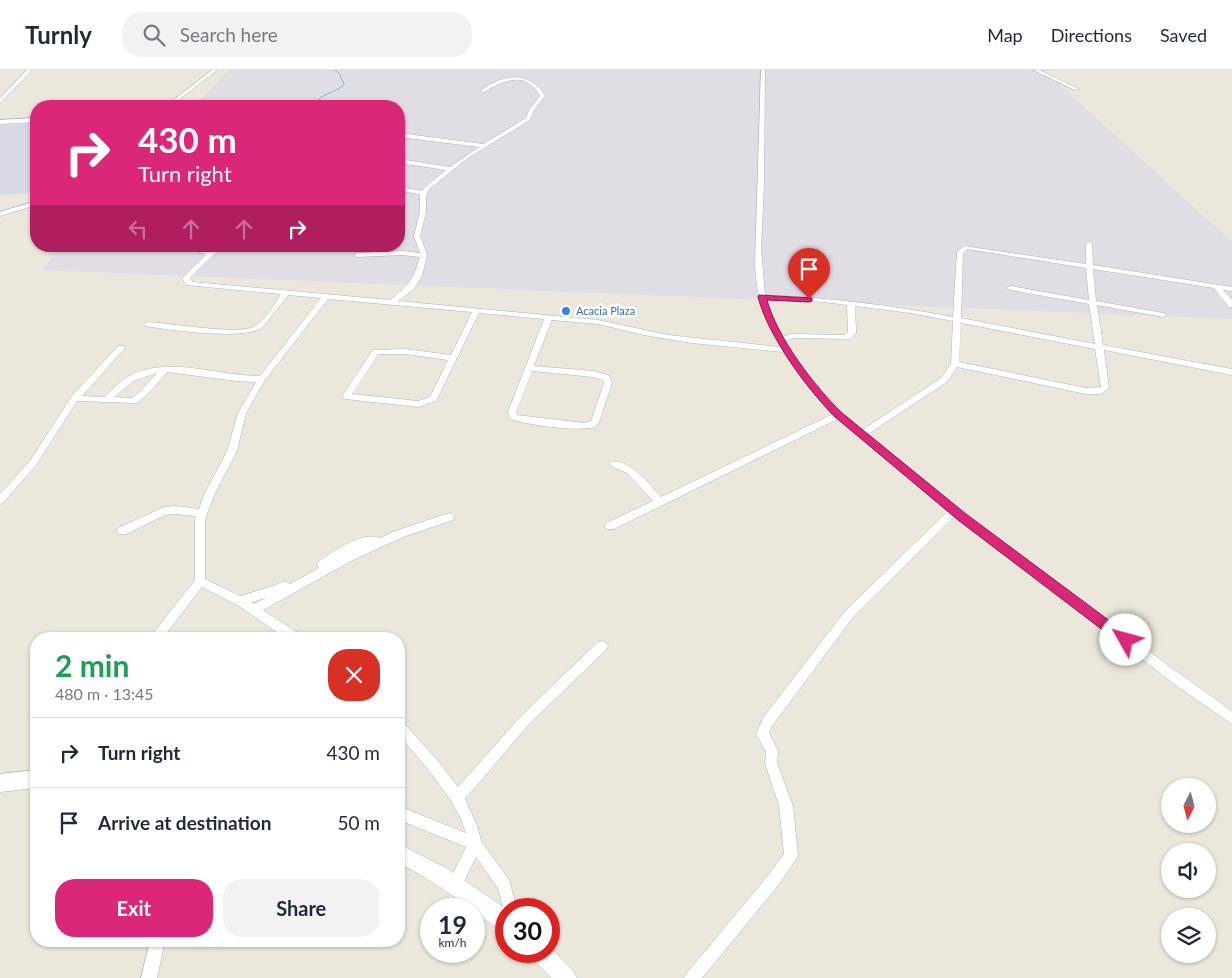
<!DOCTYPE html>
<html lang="en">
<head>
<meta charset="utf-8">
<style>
  :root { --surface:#fff; --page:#f2f2f3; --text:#1f2937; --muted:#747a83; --line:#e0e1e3; --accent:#db2777 }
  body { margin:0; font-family:Lato,sans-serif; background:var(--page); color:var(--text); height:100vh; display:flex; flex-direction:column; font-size:19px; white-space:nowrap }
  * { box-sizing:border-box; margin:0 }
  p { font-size:16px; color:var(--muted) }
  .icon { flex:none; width:28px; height:28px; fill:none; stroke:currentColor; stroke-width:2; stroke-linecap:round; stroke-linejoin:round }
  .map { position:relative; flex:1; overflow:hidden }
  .panel { position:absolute; left:30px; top:562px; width:375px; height:315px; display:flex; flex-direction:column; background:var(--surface); border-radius:20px; box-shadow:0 1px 4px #0004 }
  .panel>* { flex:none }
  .top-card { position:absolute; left:30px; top:30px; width:375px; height:152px; border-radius:20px; box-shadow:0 1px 4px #0004; background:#db2777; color:#fff; overflow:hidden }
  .needle { width:32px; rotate:186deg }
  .controls { position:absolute; left:1161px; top:708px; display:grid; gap:10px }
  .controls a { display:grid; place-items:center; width:55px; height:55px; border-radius:50%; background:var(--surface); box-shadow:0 1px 4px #0004; font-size:25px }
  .speed { position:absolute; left:420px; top:828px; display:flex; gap:10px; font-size:25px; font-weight:700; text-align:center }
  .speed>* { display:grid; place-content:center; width:65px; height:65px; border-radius:50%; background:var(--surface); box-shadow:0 1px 4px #0004; line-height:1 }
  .speed small { font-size:12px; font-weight:400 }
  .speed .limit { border:8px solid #d22; background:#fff; color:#111 }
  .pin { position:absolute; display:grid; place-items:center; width:42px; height:42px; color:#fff; margin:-51px -21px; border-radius:50% 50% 50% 0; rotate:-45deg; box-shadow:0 0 5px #0007 }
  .pin .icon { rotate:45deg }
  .me { position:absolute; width:55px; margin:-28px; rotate:308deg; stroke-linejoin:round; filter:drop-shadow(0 0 4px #0008) }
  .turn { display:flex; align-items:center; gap:18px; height:105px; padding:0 25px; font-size:22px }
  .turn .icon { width:65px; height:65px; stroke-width:2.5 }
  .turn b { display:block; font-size:35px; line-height:42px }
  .lanes { display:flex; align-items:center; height:48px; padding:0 25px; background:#0003; justify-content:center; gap:25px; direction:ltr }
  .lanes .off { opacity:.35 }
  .round { display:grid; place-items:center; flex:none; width:52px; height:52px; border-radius:20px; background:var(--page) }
  .overview { display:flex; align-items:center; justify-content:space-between; height:85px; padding:0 25px }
  h1 { font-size:30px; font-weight:700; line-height:38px; color:#1e9e55 }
  .action { display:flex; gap:10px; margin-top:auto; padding:10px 25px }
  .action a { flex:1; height:58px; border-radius:20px; background:var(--accent); color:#fff; font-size:20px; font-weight:700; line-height:58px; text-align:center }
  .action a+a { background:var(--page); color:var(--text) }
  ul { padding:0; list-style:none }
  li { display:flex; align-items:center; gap:15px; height:70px; padding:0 25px; border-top:1px solid var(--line) }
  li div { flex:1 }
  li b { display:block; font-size:19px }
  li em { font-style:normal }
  header { display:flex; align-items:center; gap:30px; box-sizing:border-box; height:70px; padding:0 25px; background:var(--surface); border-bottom:1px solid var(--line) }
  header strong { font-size:24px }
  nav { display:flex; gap:28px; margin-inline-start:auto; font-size:18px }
  .search { width:350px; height:45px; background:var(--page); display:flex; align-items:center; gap:12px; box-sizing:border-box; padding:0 18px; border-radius:20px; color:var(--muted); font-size:19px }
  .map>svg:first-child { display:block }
  .industrial { fill:#e0dde4 }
  .airport { fill:#d8d9e4 }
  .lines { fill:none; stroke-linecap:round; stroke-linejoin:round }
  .stream { stroke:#76bde8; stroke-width:1 }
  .street-casing { stroke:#b0b2bd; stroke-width:1 }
  .secondary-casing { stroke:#b0b2bd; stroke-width:1 }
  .street { fill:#fff; fill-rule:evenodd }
  .secondary { fill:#fff; fill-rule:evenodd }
  .route { fill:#db2777; stroke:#8e194d }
  .shop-dot { fill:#3f7fe0; stroke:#fff; stroke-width:2 }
  .labels { text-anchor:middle; stroke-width:5; stroke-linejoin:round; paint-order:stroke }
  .far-shop-label { font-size:11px; fill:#366cbe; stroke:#fff; text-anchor:start }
</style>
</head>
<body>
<header>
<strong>Turnly</strong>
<div class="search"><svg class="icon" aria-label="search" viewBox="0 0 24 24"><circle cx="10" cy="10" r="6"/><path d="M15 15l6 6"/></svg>Search here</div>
<nav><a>Map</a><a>Directions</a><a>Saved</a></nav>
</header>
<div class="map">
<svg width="1232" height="908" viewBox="0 0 1232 908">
  <rect width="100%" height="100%" fill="#ebe7dd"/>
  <path class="industrial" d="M 229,0 L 1044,0 L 1232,172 L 1232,249 L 41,200 L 63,176 L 399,176 L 399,36 L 195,36 Z"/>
  <path class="airport" d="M 36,53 L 36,123 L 0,125 L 0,55 Z"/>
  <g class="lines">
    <path class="stream" d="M 313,36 L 321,27 L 342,17 L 344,14 L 339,3 L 335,0"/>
    <defs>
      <path id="street" d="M 27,0 L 32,0 L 0,33 L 0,28 Z
        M 212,0 L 217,0 L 171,36 L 166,36 Z
        M 761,0 L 765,0 L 764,114 L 761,179 L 765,225 C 829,228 891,235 953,247 L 957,182 L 964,176 L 1086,194 L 1086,174 L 1089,172 L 1092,174 L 1093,195 L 1232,217 L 1232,221 L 1223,220 L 1232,230 L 1232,237 L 1229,237 L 1214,218 L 1093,199 L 1096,231 L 1163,243 L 1167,245 L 1163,247 L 1097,235 L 1103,275 L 1232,299 L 1232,305 L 1104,280 L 1109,318 L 1101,324 L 1086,324 L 957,297 L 947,312 L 868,364 C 986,461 1107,553 1232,641 L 1232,654 L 1177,616 L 955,446 L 854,546 L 772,656 L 769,663 L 778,681 L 777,693 L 793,736 L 798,786 L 780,813 L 702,908 L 684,908 L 687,903 L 770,803 L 784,784 L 779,736 L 765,693 L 766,682 L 756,664 L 763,648 L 846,540 L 948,441 L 838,349 L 614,459 L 606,459 L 605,456 L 606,453 L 653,431 L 627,403 L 611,396 L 609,394 L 611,392 C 629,388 650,415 661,427 L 833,344 L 805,313 L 783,282 L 691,273 L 644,265 L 598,254 L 552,250 L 534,296 L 594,301 L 610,306 L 612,313 L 599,352 L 595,357 C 576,362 529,355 510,349 L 508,342 L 544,249 L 479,243 L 436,331 L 418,337 L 346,329 L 342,326 L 373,280 L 405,279 L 451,285 L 472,242 L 328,229 L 265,310 L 246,343 L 237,381 L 214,425 L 205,450 L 205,509 L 240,526 L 273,516 L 285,511 L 290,514 L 319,498 L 317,495 L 318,492 C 334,482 360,461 380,468 L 395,461 L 449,443 L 453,444 L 454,447 L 453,450 L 403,467 L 353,490 L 263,540 L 301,565 L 303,569 L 287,569 L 239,536 L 202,517 L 162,569 L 149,569 L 195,510 L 195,450 L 196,446 L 175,444 L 165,445 L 126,464 L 118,464 L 117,461 L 118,458 L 164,437 L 175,436 L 199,439 L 204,425 L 227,381 L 238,343 L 256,312 L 236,311 L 167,302 L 147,325 L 137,333 L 77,331 L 36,395 L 3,433 L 0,434 L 0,424 L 30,391 L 72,326 L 118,276 L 124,276 L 125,278 L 82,326 L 104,327 C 113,319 121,310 131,305 C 170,286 218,306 260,306 L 321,228 L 288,225 L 263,257 C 246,271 168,260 145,256 L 144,254 L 148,252 C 168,253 239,265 253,257 C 265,251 274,235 281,224 L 186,215 L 182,208 L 206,185 L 191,178 L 155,178 L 152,176 L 200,176 L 211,182 L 218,176 L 226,176 L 211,187 L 190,208 L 193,212 L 390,230 C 410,214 413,211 420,187 L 403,185 L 357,187 L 354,185 L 357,183 L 403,181 L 420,183 L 414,166 L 420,142 L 420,124 L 399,121 L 399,117 L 422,121 L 425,117 L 446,100 L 399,93 L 399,89 L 450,97 L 479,77 L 399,67 L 399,63 L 483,74 L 526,48 L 529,40 L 540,26 C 526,0 505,10 484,22 L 480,21 C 502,4 530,0 545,26 L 534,40 L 530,50 L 468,88 L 429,119 L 426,125 L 426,142 L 420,166 L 427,185 L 422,206 L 414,219 L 398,231 L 598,250 L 668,265 L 780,277 C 763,251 757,225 755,195 ZM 967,179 L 1086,198 L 1089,230 L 1011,216 L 1007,218 L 1011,220 L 1089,234 L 1095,274 L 961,248 L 963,183 ZM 766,229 L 824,232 L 847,235 L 848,262 L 845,265 L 792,264 L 781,267 L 770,243 ZM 855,236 L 910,243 L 953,251 L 951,294 L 941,308 L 862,360 C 832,334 805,303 784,272 L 793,268 L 850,269 L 856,263 ZM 961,253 L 1095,279 L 1101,317 L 1086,318 L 959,292 ZM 378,284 L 405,284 L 448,290 L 430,327 L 418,331 L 352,324 ZM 532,301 L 593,307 L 603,310 L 604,313 L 591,351 L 584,353 L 517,345 L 516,342 ZM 157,303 L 141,321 L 132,328 L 114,327 L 135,310 ZM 266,528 L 254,534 L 251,532 Z
        M 1033,0 L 1039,0 L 1079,19 L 1075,20 Z
        M 36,48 L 36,52 L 0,54 L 0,50 Z
        M 36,131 L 36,135 L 0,146 L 0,142 Z
        M 602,571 L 606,572 L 608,576 L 606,580 L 530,653 L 465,729 L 478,758 L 481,771 L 509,810 L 517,839 L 506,839 L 506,845 L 505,844 L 498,818 L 476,787 L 460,819 L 455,821 L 450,819 L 448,814 L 466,777 L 399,750 L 399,736 L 466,763 L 460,747 L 450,729 L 428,699 L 399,665 L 399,650 L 403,652 L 437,690 L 458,717 L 522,645 L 598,572 Z
        M 150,871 L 165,871 L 157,908 L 141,908 Z"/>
      <path id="secondary" d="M 36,700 L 36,718 L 0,722 L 0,704 Z
        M 399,774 L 448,799 L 506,839 L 506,862 C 491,857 478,842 465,834 C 444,819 422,805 399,793 Z
        M 549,876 L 573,901 L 577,908 L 551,908 L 532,888 L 529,881 L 549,881 Z"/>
    </defs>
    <use href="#street" class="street-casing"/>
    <use href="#secondary" class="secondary-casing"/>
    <use href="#street" class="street"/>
    <use href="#secondary" class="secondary"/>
  </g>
  <path class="route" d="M 759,225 L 812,228 L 812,231 L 809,232 L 767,230 C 777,267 814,316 842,343 L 966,444 L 1130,566 L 1132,570 L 1130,574 L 1126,576 L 1121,574 L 958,450 L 835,347 C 807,319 768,266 758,227 Z"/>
  <circle class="shop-dot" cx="566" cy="241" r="5"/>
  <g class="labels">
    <g class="far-shop-label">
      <text x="576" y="245">Acacia Plaza</text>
    </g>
  </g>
</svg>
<div class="controls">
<a><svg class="needle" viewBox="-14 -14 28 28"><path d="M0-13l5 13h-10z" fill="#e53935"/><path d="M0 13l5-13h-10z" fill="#747a83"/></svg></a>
<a><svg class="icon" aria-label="sound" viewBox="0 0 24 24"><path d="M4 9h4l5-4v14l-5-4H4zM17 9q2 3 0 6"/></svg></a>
<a><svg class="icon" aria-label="layers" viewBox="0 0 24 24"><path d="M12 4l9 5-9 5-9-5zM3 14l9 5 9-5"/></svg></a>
</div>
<div class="speed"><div>19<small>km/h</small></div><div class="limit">30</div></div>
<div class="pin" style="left:809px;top:229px;background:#d93025"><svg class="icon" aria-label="arrive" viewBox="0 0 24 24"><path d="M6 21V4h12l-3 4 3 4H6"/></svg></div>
<svg class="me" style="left:1126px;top:570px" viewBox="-20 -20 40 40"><circle r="19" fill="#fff"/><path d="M0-13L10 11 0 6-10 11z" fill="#db2777"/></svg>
<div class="top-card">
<div class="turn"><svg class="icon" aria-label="right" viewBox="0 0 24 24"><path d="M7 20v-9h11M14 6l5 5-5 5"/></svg><div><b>430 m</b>Turn right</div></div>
<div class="lanes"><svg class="icon off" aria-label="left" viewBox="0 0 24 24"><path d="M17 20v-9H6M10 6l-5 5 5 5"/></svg><svg class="icon off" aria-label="ahead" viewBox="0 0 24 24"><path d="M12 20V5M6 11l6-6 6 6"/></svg><svg class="icon off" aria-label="ahead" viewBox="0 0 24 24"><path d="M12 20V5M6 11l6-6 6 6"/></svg><svg class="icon" aria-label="right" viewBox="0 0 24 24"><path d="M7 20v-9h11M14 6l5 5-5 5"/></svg></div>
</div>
<section class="panel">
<div class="overview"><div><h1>2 min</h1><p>480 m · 13:45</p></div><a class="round" style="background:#d93025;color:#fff"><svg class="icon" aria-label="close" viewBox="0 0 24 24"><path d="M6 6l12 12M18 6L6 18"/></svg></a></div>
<ul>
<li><svg class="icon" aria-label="right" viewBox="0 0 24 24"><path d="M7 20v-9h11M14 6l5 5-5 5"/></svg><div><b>Turn right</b></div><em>430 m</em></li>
<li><svg class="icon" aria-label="arrive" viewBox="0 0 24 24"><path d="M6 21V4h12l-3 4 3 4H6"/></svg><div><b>Arrive at destination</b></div><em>50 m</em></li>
</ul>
<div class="action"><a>Exit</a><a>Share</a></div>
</section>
</div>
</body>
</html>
